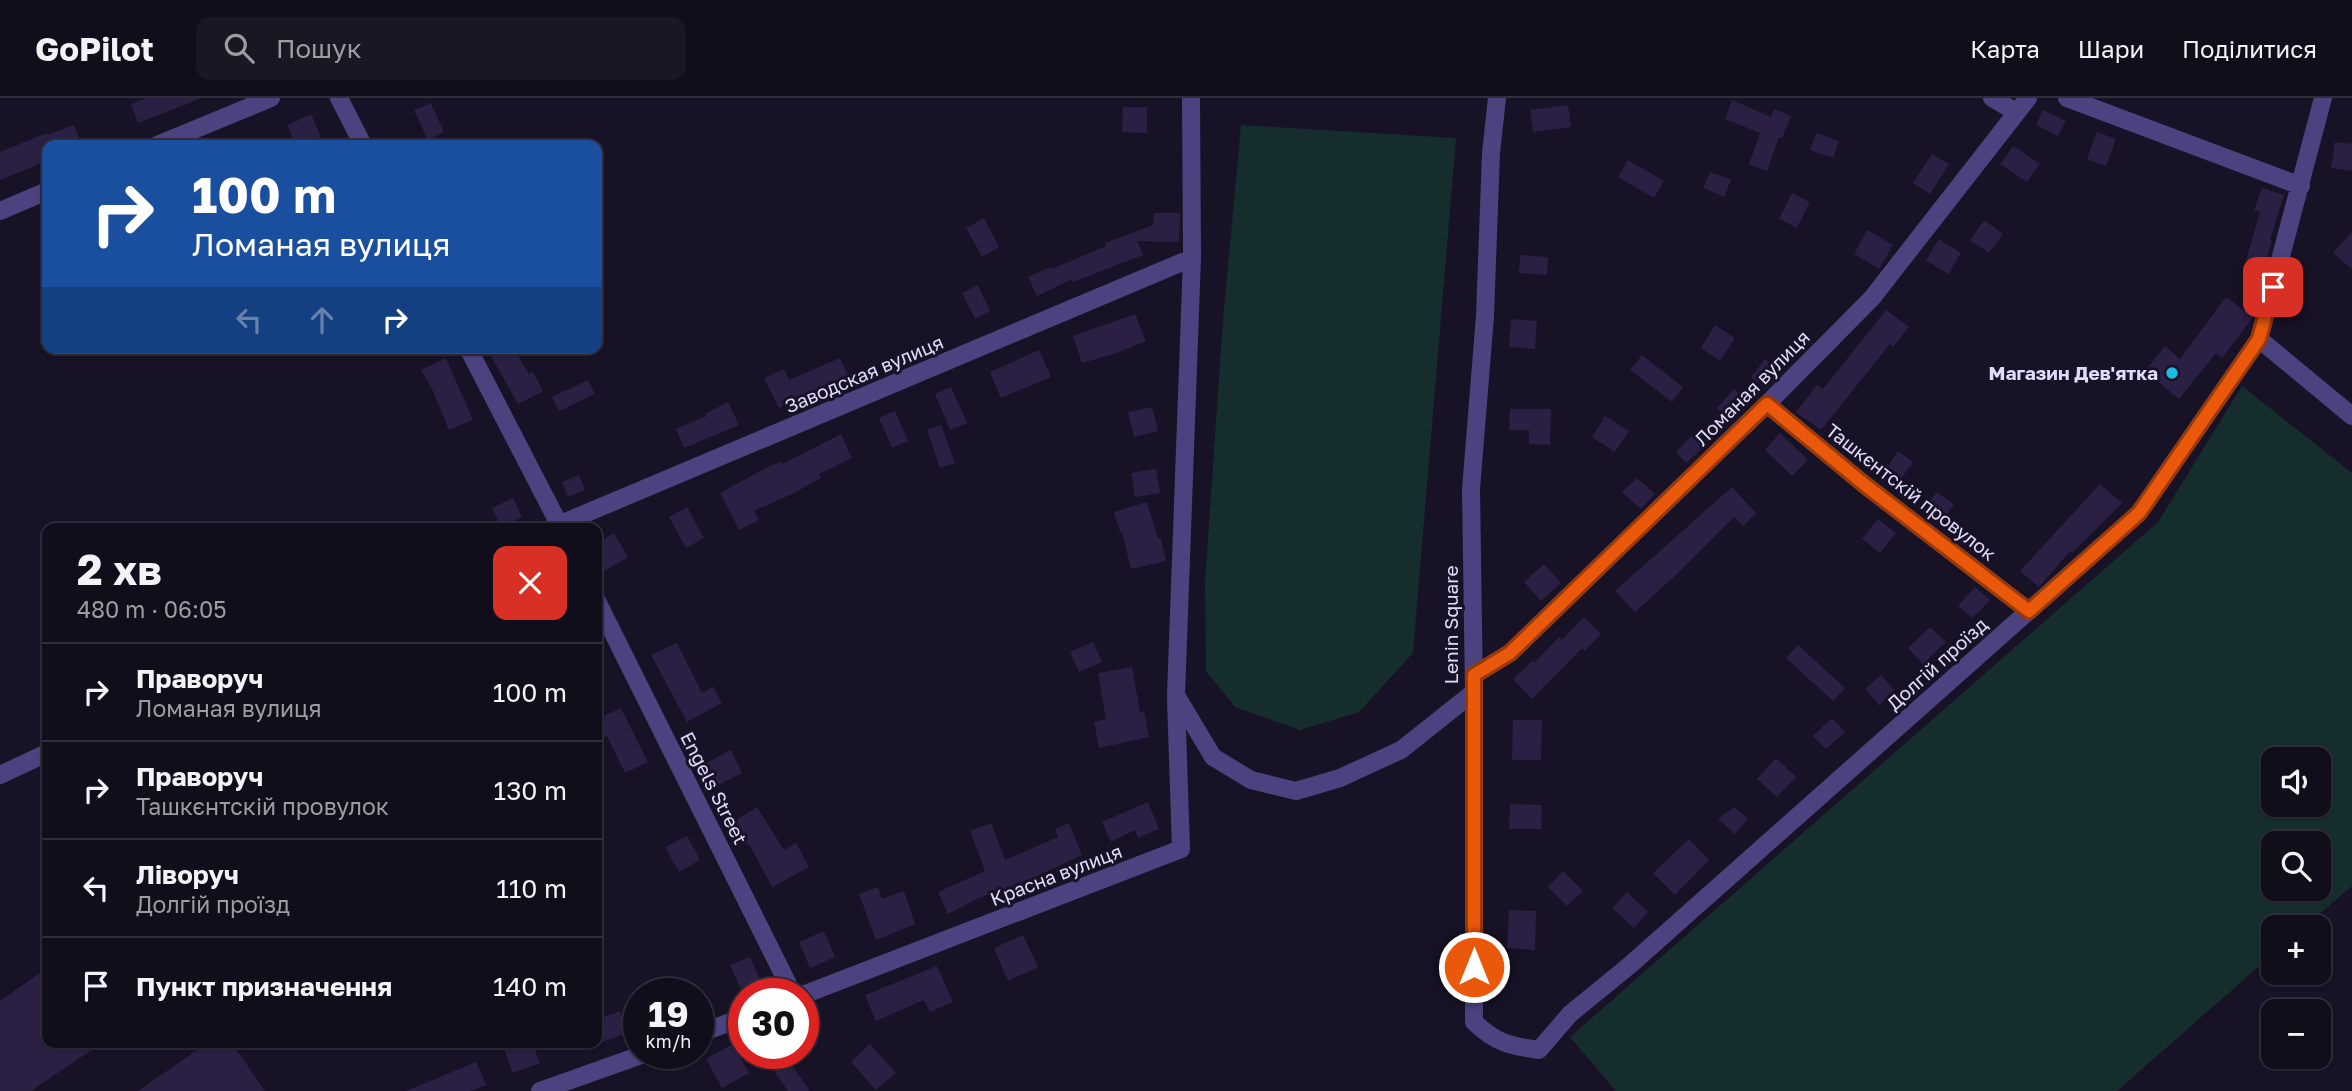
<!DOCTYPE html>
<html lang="uk">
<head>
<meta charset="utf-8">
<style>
  :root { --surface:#110e1c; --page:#1a1725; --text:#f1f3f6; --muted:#9c9ca3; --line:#302e3b }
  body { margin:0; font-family:"Golos Text",sans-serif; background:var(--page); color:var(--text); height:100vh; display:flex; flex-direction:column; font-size:26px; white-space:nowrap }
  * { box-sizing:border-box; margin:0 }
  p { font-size:23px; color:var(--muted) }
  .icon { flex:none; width:38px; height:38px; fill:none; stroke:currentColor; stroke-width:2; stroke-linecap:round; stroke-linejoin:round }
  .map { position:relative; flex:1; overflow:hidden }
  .drawer { position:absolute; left:42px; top:425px; width:560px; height:525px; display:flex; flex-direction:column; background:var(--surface); border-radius:14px; box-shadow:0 2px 5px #0004,0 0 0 2px var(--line) }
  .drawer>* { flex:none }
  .guide { position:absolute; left:42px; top:42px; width:560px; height:214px; border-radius:14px; box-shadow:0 2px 5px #0004,0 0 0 2px var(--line); background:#1a4fa0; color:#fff; overflow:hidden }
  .tools { position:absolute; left:2261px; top:649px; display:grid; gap:14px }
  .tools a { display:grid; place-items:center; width:70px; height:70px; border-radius:14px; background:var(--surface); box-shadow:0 2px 5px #0004,0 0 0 2px var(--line); font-size:35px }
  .speed { position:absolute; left:623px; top:880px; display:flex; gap:14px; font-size:35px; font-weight:700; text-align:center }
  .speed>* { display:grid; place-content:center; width:91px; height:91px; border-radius:50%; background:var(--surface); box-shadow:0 2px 5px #0004,0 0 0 2px var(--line); line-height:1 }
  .speed small { font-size:18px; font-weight:400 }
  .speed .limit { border:10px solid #d22; background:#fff; color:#111 }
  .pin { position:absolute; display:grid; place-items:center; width:60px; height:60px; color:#fff; margin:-30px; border-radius:14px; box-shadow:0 4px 10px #0006 }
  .me { position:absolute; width:77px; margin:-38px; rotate:0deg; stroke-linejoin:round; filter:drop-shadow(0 0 5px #0008) }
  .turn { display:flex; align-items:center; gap:24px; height:147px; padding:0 35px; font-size:32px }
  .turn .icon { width:91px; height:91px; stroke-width:2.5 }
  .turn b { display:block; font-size:49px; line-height:60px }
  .lanes { display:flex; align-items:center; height:66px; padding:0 35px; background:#0003; justify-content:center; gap:35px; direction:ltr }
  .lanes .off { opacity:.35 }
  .round { display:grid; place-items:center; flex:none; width:74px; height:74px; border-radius:14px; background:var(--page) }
  .overview { display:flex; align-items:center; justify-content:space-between; height:119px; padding:0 35px }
  h1 { font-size:42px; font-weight:700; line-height:52px }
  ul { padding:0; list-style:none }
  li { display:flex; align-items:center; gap:21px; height:98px; padding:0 35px; border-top:2px solid var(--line) }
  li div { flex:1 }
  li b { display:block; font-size:26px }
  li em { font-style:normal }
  header { display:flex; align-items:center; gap:42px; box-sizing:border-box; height:98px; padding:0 35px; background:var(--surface); border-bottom:2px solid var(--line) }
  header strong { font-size:33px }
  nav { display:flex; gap:38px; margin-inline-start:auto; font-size:24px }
  .search { width:490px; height:63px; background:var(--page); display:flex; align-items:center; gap:18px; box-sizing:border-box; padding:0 24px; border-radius:14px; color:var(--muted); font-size:26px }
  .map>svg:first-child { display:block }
  .green { fill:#162d2e; fill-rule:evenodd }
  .building { fill:#2b2044 }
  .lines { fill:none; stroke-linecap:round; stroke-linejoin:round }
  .minor { stroke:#4b427f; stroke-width:18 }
  .route-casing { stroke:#983908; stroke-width:18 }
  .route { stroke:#ea580c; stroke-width:12 }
  .poi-dot { fill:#1cbde5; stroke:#171225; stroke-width:2.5 }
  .labels { text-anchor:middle; stroke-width:6; stroke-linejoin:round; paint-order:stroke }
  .poi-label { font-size:19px; font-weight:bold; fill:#e1dafb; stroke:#171225; text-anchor:end }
  .street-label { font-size:19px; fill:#e1dafb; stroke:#171225 }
</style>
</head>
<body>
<header>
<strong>GoPilot</strong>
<div class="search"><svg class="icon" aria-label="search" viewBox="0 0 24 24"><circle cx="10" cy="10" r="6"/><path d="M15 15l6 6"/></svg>Пошук</div>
<nav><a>Карта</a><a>Шари</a><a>Поділитися</a></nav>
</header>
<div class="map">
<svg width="2352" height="993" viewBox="0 0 2352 993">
  <rect width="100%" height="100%" fill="#171225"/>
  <path class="green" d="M 1241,27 L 1456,40 L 1413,555 L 1359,614 L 1300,632 L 1235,609 L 1206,573 L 1205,484 L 1223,222 Z
    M 2242,288 L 2352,375 L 2352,788 L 2304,829 L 2273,830 L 2273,856 L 2117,993 L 1616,993 L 1570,939 L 2158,424 ZM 2273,662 L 2319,662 L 2319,707 L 2273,707 ZM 2273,746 L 2319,746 L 2319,791 L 2273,791 Z"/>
  <path class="building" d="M 147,0 L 199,0 L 199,1 L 138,25 L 131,6 Z
    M 1732,2 L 1771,19 L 1774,11 L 1791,18 L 1782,40 L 1779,39 L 1767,73 L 1749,66 L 1760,35 L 1725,21 Z
    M 431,5 L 444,34 L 428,42 L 414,12 Z
    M 1568,7 L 1571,29 L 1533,34 L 1530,12 Z
    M 1123,9 L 1147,9 L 1147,35 L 1122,34 Z
    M 2043,12 L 2066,23 L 2058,38 L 2036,27 Z
    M 311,16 L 321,39 L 303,47 L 296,47 L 287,27 Z
    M 74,27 L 82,47 L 47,47 L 47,63 L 0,82 L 0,54 L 47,35 L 47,37 Z
    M 2097,34 L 2116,41 L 2106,68 L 2087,61 Z
    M 1816,35 L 1839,43 L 1833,60 L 1810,52 Z
    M 2335,44 L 2352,46 L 2352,73 L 2331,70 Z
    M 2013,48 L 2040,66 L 2027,84 L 2000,66 Z
    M 1932,56 L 1949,66 L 1930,96 L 1913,85 Z
    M 1628,62 L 1664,83 L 1654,100 L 1618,79 Z
    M 1710,74 L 1731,82 L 1724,99 L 1703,90 Z
    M 2262,90 L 2284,97 L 2270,142 L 2272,143 L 2264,169 L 2246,163 L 2260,114 L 2254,112 Z
    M 1792,95 L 1810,104 L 1797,130 L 1779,121 Z
    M 1154,115 L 1180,115 L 1179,144 L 1137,143 L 1143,157 L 1073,184 L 1072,181 L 1037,198 L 1028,179 L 1051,169 L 1052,171 L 1106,148 L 1105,145 L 1153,127 Z
    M 984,120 L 999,149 L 982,159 L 966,130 Z
    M 1984,122 L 2003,136 L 1989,155 L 1970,142 Z
    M 1867,132 L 1893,147 L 1879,171 L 1854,156 Z
    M 2352,134 L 2352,171 L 2333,155 Z
    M 1939,141 L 1961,155 L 1948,176 L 1926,162 Z
    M 1520,157 L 1548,159 L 1547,177 L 1519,175 Z
    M 978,187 L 990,213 L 975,221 L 962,195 Z
    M 2226,199 L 2253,219 L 2222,260 L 2216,255 L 2179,301 L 2145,273 L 2165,248 L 2180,261 Z
    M 1886,212 L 1909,229 L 1893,249 L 1890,246 L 1821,332 L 1796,314 L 1817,287 L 1823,291 Z
    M 1135,216 L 1146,243 L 1117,255 L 1082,265 L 1073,238 Z
    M 1511,221 L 1537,223 L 1535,251 L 1509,249 Z
    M 1715,227 L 1735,240 L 1720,263 L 1701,250 Z
    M 504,250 L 513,250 L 529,276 L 533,274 L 543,293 L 518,306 L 491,258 Z
    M 1039,252 L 1051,279 L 1001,300 L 990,274 Z
    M 1642,257 L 1683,289 L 1672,304 L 1630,272 Z
    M 446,260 L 473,322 L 449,332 L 433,293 L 421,272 Z
    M 840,260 L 849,279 L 779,310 L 764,280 L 784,271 L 789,282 Z
    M 1765,261 L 1782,274 L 1766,291 L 1751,279 Z
    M 588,282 L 595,296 L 559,313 L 552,299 Z
    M 951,289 L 967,325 L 950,332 L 935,296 Z
    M 1734,291 L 1750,306 L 1732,324 L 1717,310 Z
    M 728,304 L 739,327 L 684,350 L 676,331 L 706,318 L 705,316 Z
    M 1152,309 L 1158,333 L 1134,339 L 1128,314 Z
    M 1510,311 L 1551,311 L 1550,347 L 1529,346 L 1529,332 L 1509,332 Z
    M 895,313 L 908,343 L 892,350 L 879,320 Z
    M 1605,318 L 1629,333 L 1615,354 L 1592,339 Z
    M 941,327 L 955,365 L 940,370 L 927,332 Z
    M 1780,335 L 1808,362 L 1792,378 L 1765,352 Z
    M 841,336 L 852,360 L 819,376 L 821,380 L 794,395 L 754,413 L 759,422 L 739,432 L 720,395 L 764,371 L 780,364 L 782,366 Z
    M 1692,337 L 1704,349 L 1686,365 L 1676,354 Z
    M 1898,353 L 1913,364 L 1898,385 L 1883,375 Z
    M 1156,371 L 1160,395 L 1135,399 L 1131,375 Z
    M 579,377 L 585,392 L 568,399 L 562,384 Z
    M 1637,380 L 1655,396 L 1641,411 L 1622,394 Z
    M 2100,386 L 2122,405 L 2072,455 L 2070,453 L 2039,489 L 2020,473 Z
    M 1732,389 L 1756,415 L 1743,428 L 1734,419 L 1677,476 L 1635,514 L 1615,493 Z
    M 1936,394 L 1954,406 L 1942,424 L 1924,413 Z
    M 513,400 L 522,419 L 501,429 L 492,410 Z
    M 1147,404 L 1158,441 L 1161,440 L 1166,463 L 1131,471 L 1122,434 L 1120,434 L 1114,414 Z
    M 687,409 L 704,440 L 686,450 L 669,419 Z
    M 1878,421 L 1896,435 L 1880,455 L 1862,441 Z
    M 614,435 L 628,459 L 604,473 L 597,459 L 597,445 Z
    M 1544,466 L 1561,485 L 1541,503 L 1524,484 Z
    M 1975,489 L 1990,502 L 1973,520 L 1958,508 Z
    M 1584,519 L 1601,536 L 1585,553 L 1582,550 L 1532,601 L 1513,581 L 1532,563 L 1534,565 L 1559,539 L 1562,542 Z
    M 1930,529 L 1946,544 L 1923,566 L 1908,550 Z
    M 1093,544 L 1102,564 L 1079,574 L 1070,554 Z
    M 677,545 L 702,595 L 713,589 L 722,605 L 687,624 L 651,557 Z
    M 1798,547 L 1845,590 L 1833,603 L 1786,560 Z
    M 1132,569 L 1140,614 L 1144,613 L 1149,639 L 1099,650 L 1094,624 L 1106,621 L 1098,575 Z
    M 1881,577 L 1895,593 L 1879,607 L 1865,591 Z
    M 621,610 L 648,664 L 625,675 L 607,638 L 597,642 L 597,621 Z
    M 1832,620 L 1845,634 L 1826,651 L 1813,638 Z
    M 1513,622 L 1542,622 L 1541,662 L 1512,662 Z
    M 731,652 L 742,675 L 716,688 L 704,666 Z
    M 1776,660 L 1796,679 L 1777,699 L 1757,681 Z
    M 1148,704 L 1159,731 L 1138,740 L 1135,732 L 1111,744 L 1102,724 Z
    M 1510,706 L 1542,707 L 1541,731 L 1509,731 Z
    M 757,709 L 784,752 L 796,745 L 809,769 L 772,789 L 749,746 L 747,747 L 733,724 Z
    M 1734,709 L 1748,721 L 1735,736 L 1718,721 Z
    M 991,725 L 1005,762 L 1058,739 L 1055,731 L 1069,725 L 1082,757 L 1024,784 L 979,800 L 948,816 L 938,794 L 985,773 L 970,733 Z
    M 687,738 L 700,762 L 679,774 L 665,749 Z
    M 1689,741 L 1709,762 L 1675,797 L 1653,775 Z
    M 1563,773 L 1583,793 L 1567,808 L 1548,789 Z
    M 878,789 L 882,801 L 904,793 L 915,826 L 876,842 L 859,796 Z
    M 1627,794 L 1648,814 L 1634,830 L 1612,810 Z
    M 1509,812 L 1536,813 L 1535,852 L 1507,850 Z
    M 824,833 L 835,859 L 810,870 L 799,844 Z
    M 1023,837 L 1038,869 L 1008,883 L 994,850 Z
    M 750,859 L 762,886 L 742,894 L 730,867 Z
    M 937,868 L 953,904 L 930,914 L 924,902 L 876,923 L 865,897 Z
    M 47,870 L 47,945 L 102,945 L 31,993 L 0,993 L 0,903 Z
    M 620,913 L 628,934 L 603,944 L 597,922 Z
    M 207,945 L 232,945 L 265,993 L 138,993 Z
    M 518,945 L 532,945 L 540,965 L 513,975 L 504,951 Z
    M 733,946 L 749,975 L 722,990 L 706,961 Z
    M 870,946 L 896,975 L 876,992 L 851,964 Z
    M 788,962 L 810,993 L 788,993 L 773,972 Z
    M 476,964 L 486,987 L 470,993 L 406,993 Z"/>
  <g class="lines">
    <path class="minor" d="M 339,0 L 363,47
      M 1191,0 L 1192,160 L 1176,597 L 1213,659 L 1251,682 L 1296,693 L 1340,680 L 1401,652 L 1474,594 L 1471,391 L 1485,218 L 1491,55 L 1497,0
      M 1992,0 L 2016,14
      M 2067,0 L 2301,88
      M 157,47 L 271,0
      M 0,113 L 47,93
      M 2259,241 L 2352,318
      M 468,250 L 561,430
      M 1767,306 L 1865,387 L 2029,513
      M 551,430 L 1192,160
      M 597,503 L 793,896
      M 1474,577 L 1510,555 L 1767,306 L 1872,200 L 2028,0
      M 1474,594 L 1474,924 C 1496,945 1510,948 1539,952 L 1570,916 L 1630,867 L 2139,415 L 2259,241 L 2323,0
      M 0,677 L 47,655
      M 803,897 L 1181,751 L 1176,601
      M 698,936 L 744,919
      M 540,993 L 644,956"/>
  </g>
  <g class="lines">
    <defs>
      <path id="route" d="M 1474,869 L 1474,577 L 1510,555 L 1767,306 L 1865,387 L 2029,513 L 2139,415 L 2259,241 L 2273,189"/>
    </defs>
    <use href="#route" class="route-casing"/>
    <use href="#route" class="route"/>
  </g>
  <circle class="poi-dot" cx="2172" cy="275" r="7"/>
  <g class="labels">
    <g class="poi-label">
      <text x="2158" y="282">Магазин Дев'ятка</text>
    </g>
    <g class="street-label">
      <text transform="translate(864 276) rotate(-23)" y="7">Заводская вулиця</text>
      <text transform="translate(1752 290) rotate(-45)" y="7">Ломаная вулиця</text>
      <text transform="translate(1911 394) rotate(38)" y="7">Ташкєнтскій провулок</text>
      <text transform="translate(1451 527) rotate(-90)" y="7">Lenin Square</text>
      <text transform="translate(1937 566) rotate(-42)" y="7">Долгій проїзд</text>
      <text transform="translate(714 690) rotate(63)" y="7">Engels Street</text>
      <text transform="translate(1056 777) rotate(-21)" y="7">Красна вулиця</text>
    </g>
  </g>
</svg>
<div class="tools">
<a><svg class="icon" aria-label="sound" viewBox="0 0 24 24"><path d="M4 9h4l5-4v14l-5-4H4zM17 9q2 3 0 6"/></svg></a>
<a><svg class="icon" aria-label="search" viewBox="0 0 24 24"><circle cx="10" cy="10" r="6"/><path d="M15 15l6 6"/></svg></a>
<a>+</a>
<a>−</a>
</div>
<div class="speed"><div>19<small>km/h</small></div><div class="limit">30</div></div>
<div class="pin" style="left:2273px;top:189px;background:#d93025"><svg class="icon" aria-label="arrive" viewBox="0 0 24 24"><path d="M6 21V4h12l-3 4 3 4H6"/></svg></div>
<svg class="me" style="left:1474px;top:869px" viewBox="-20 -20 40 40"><circle r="17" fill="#ea580c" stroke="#fff" stroke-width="3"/><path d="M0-11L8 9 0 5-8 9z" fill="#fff"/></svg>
<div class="guide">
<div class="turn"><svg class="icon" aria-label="right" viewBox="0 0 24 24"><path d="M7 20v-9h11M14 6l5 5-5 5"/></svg><div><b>100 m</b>Ломаная вулиця</div></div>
<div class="lanes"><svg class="icon off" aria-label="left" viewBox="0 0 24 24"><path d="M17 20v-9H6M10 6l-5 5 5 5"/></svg><svg class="icon off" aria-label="ahead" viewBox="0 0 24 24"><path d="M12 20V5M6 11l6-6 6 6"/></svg><svg class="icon" aria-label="right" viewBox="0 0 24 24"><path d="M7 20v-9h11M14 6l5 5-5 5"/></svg></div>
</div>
<section class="drawer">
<div class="overview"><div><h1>2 хв</h1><p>480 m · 06:05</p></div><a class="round" style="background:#d93025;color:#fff"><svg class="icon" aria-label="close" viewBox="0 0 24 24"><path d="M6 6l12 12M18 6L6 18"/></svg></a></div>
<ul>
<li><svg class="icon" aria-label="right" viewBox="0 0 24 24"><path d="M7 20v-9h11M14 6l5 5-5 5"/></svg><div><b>Праворуч</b><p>Ломаная вулиця</p></div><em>100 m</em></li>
<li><svg class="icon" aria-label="right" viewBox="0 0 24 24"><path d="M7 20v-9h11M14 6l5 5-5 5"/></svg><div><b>Праворуч</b><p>Ташкєнтскій провулок</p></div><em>130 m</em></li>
<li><svg class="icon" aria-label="left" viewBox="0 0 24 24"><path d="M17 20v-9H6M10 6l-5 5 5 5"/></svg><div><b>Ліворуч</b><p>Долгій проїзд</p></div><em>110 m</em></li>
<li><svg class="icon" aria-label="arrive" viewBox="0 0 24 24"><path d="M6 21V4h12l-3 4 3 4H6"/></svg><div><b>Пункт призначення</b></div><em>140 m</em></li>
</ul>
</section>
</div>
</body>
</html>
